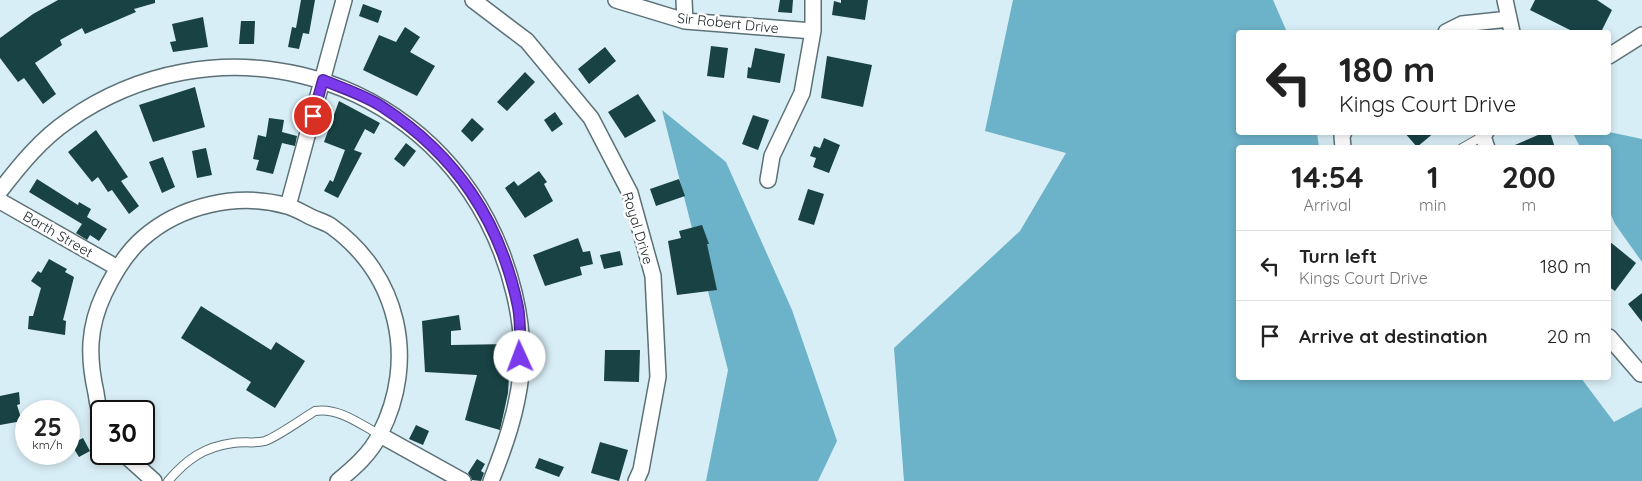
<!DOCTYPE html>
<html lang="en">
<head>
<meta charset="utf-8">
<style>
  :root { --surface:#fff; --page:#f2f2f2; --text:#222; --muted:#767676; --line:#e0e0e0 }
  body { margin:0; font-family:Quicksand,sans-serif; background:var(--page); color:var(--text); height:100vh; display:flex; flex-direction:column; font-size:19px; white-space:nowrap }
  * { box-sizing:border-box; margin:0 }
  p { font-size:16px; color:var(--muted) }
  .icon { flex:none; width:28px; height:28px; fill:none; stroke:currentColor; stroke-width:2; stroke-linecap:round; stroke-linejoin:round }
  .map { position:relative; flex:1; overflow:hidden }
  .side { position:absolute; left:1236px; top:145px; width:375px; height:235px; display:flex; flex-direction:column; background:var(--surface); border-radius:5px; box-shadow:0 2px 8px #0003 }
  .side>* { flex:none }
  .hud { position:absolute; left:1236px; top:30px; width:375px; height:105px; border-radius:5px; box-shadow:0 2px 8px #0003; background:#fff; color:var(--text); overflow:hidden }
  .speed { position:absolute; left:15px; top:400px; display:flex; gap:10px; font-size:25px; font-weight:700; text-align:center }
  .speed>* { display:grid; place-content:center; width:65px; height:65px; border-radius:50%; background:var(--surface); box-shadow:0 2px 8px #0003; line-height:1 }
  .speed small { font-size:12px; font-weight:400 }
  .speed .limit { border:2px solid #111; border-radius:8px; background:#fff; color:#111 }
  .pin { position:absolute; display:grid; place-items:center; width:42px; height:42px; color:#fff; margin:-21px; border:2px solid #fff; border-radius:50%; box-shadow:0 1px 5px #0007 }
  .me { position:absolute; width:55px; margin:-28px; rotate:358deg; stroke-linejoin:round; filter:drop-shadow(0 0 4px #0008) }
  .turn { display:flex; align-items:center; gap:18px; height:105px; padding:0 20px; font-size:22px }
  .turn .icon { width:65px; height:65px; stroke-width:2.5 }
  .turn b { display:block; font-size:35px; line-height:42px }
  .eta { display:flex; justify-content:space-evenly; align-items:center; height:85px; text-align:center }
  .eta b { font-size:30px; font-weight:700; line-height:35px }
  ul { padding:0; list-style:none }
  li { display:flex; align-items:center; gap:15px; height:70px; padding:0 20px; border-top:1px solid var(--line) }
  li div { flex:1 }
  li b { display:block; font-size:19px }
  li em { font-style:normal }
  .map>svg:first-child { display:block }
  .forest { fill:#6cb2c9 }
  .building { fill:#184244 }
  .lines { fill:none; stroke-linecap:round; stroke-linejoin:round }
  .lane-casing { stroke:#5c7177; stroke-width:10 }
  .street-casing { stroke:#5c7177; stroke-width:18 }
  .lane { stroke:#fff; stroke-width:8 }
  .street { stroke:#fff; stroke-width:15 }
  .route-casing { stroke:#51269a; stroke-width:12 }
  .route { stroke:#7c3aed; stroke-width:9 }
  .labels { text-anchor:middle; stroke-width:5; stroke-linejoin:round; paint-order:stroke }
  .street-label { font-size:14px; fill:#171f22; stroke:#fff }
</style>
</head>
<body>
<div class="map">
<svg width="1642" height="481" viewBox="0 0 1642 481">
  <rect width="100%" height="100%" fill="#d8eef6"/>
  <path class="forest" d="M 1013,0 L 1273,0 L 1287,32 L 1239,32 L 1239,132 L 1317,133 L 1319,147 L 1239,148 L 1239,378 L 1581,378 L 1614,422 L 1642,407 L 1642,481 L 904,481 L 894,348 L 1020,231 L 1066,153 L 985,131 Z
    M 662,110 L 726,162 L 792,310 L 837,441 L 818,481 L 706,481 L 728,370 Z
    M 1609,132 L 1642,139 L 1642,262 L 1615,224 L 1609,210 L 1609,148 L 1580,147 L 1573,133 Z"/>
  <path class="building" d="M 58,0 L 155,0 L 155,3 L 134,9 L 136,12 L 85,34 L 82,28 L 60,40 L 62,45 L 35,63 L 56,94 L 43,104 L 24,78 L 18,82 L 0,58 L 0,38 L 33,14 Z
    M 301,0 L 315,0 L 309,34 L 303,33 L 299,49 L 288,47 L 292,27 L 296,28 Z
    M 780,0 L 793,0 L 792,13 L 778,12 Z
    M 841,0 L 868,0 L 865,20 L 832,15 L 834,1 L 841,3 Z
    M 1535,0 L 1597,0 L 1612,10 L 1601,32 L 1574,32 L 1530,10 Z
    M 363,4 L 382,11 L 378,23 L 359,16 Z
    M 203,17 L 208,47 L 173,52 L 170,42 L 176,41 L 172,24 Z
    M 241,21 L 255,21 L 254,44 L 239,44 Z
    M 405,27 L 420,37 L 410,52 L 435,66 L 417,96 L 363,70 L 379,35 L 396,42 Z
    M 711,46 L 728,48 L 724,78 L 707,76 Z
    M 605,47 L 616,61 L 589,84 L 578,69 Z
    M 755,48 L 785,54 L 780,83 L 747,78 L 748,67 L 751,68 Z
    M 827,56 L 872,65 L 863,107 L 821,98 Z
    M 525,72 L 535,82 L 507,111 L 497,102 Z
    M 195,87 L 205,127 L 153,142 L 139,105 Z
    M 638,94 L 656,121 L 625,138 L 608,112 Z
    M 339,101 L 380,123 L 374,134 L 365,129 L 354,150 L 362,153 L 338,198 L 324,191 L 330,180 L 333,182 L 345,150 L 324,142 Z
    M 555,112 L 563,124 L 552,132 L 544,120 Z
    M 753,115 L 769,120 L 758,150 L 742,144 Z
    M 269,118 L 284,120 L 282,132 L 297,136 L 295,146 L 282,143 L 273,174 L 256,170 L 259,160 L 253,159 L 258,135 L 266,137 Z
    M 472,118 L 484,129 L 472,142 L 461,131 Z
    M 96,130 L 128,177 L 121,181 L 139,206 L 129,214 L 112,190 L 108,192 L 98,177 L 92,182 L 68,152 Z
    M 1404,132 L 1435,132 L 1417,147 Z
    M 1545,132 L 1550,132 L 1555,148 L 1508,148 Z
    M 824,138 L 840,145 L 829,173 L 813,167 L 816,158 L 810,156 L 814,146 L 820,148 Z
    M 406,143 L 416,151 L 404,167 L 394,159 Z
    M 206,148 L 212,175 L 197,178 L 192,151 Z
    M 163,157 L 175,187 L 162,193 L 149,162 Z
    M 539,171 L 547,182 L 544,184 L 553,201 L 525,218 L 505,188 L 514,181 L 518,186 Z
    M 37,179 L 78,205 L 79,202 L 91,209 L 87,217 L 107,229 L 99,241 L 90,235 L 87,240 L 76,233 L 82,224 L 29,192 Z
    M 679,179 L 685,196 L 656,206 L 650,189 Z
    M 808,189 L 824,194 L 814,225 L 798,220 Z
    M 702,225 L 709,244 L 707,244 L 717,290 L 677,295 L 668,241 L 681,238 L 679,231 Z
    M 578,238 L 583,252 L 590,251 L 593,264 L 580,267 L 582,275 L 545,286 L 533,255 Z
    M 1609,241 L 1636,263 L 1615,291 L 1609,287 Z
    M 620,251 L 623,265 L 604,269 L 600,255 Z
    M 49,259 L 67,269 L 65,272 L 74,277 L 63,320 L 66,321 L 65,335 L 28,329 L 29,316 L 33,316 L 41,288 L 31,281 L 38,271 L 41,273 Z
    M 1642,293 L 1642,322 L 1628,304 Z
    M 201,306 L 271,350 L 276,342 L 305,361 L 275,408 L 246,390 L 251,382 L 181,338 Z
    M 459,315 L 461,330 L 451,331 L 451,345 L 511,344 L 508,393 L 500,430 L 465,420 L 477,375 L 425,372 L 422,321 Z
    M 605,350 L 640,350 L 639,382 L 604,381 Z
    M 19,392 L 20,404 L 17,405 L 22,421 L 0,425 L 0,396 Z
    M 416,425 L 429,431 L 423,445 L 409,439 Z
    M 83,438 L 90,451 L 79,457 L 71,444 Z
    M 600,442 L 628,450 L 619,481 L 591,473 Z
    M 539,458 L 564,467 L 559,477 L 535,468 Z
    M 477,459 L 485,464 L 481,471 L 484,473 L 481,481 L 472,480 L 468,473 Z"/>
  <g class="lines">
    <defs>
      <path id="lane" d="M 1462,148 L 1483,136
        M 168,481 C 187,459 204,447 233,443 C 244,441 254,444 265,441 C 277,437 302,419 315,411 C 338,407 360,424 380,435"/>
      <path id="street" d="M 473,0 L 527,41 L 591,118 L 630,193 L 653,276 L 658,377 L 641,470 L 636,481
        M 616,0 L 685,21 L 813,31
        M 684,0 L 685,21
        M 1505,0 L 1512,32
        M 1446,32 L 1462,24 L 1509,19
        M 1609,56 L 1642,35
        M 1486,132 L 1483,136 L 1487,148
        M 1343,148 L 1342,136 L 1344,132
        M 768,180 L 772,156 L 802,93 L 813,31 L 813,0
        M 0,191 C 20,165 41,139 69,120 C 211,21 406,66 487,220 C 510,264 526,323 521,374 C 517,412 505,446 491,481
        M 0,201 L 116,267
        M 288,206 L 344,0
        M 1609,337 L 1641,374
        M 101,415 C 98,408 97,400 96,393 C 88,357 88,328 104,294 C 114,273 125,254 142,239 C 180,205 238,192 287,206 C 295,208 303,213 311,217 C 317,220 325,222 331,226 C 399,275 418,360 380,434 C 371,453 354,468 338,481
        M 380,435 L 463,481
        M 124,454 L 154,481"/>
    </defs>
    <use href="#lane" class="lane-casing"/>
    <use href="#street" class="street-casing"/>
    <use href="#lane" class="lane"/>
    <use href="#street" class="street"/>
  </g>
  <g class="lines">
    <defs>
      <path id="route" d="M 313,116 L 323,80 C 342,88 364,95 381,106 C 456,155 500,220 518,307 C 521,323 520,341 520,357"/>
    </defs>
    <use href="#route" class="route-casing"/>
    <use href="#route" class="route"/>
  </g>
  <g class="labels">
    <g class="street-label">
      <text transform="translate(728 23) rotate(6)" y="5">Sir Robert Drive</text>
      <text transform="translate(638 228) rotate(73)" y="5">Royal Drive</text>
      <text transform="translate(58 234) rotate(30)" y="5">Barth Street</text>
    </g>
  </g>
</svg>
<div class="speed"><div>25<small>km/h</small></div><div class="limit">30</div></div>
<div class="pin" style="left:313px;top:116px;background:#d93025"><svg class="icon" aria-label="arrive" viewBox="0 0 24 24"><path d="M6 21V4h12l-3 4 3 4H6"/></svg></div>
<svg class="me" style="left:520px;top:357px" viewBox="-20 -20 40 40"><circle r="19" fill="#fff"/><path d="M0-13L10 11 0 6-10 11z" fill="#7c3aed"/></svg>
<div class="hud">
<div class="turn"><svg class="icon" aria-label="left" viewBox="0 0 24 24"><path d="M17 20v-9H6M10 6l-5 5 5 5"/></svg><div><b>180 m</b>Kings Court Drive</div></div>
</div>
<section class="side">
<div class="eta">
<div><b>14:54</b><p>Arrival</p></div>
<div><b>1</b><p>min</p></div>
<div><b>200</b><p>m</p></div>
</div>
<ul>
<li><svg class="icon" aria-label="left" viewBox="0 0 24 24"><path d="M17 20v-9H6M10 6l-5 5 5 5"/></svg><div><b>Turn left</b><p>Kings Court Drive</p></div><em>180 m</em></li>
<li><svg class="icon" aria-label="arrive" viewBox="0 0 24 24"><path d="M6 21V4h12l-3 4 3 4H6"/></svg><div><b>Arrive at destination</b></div><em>20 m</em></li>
</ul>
</section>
</div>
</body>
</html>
